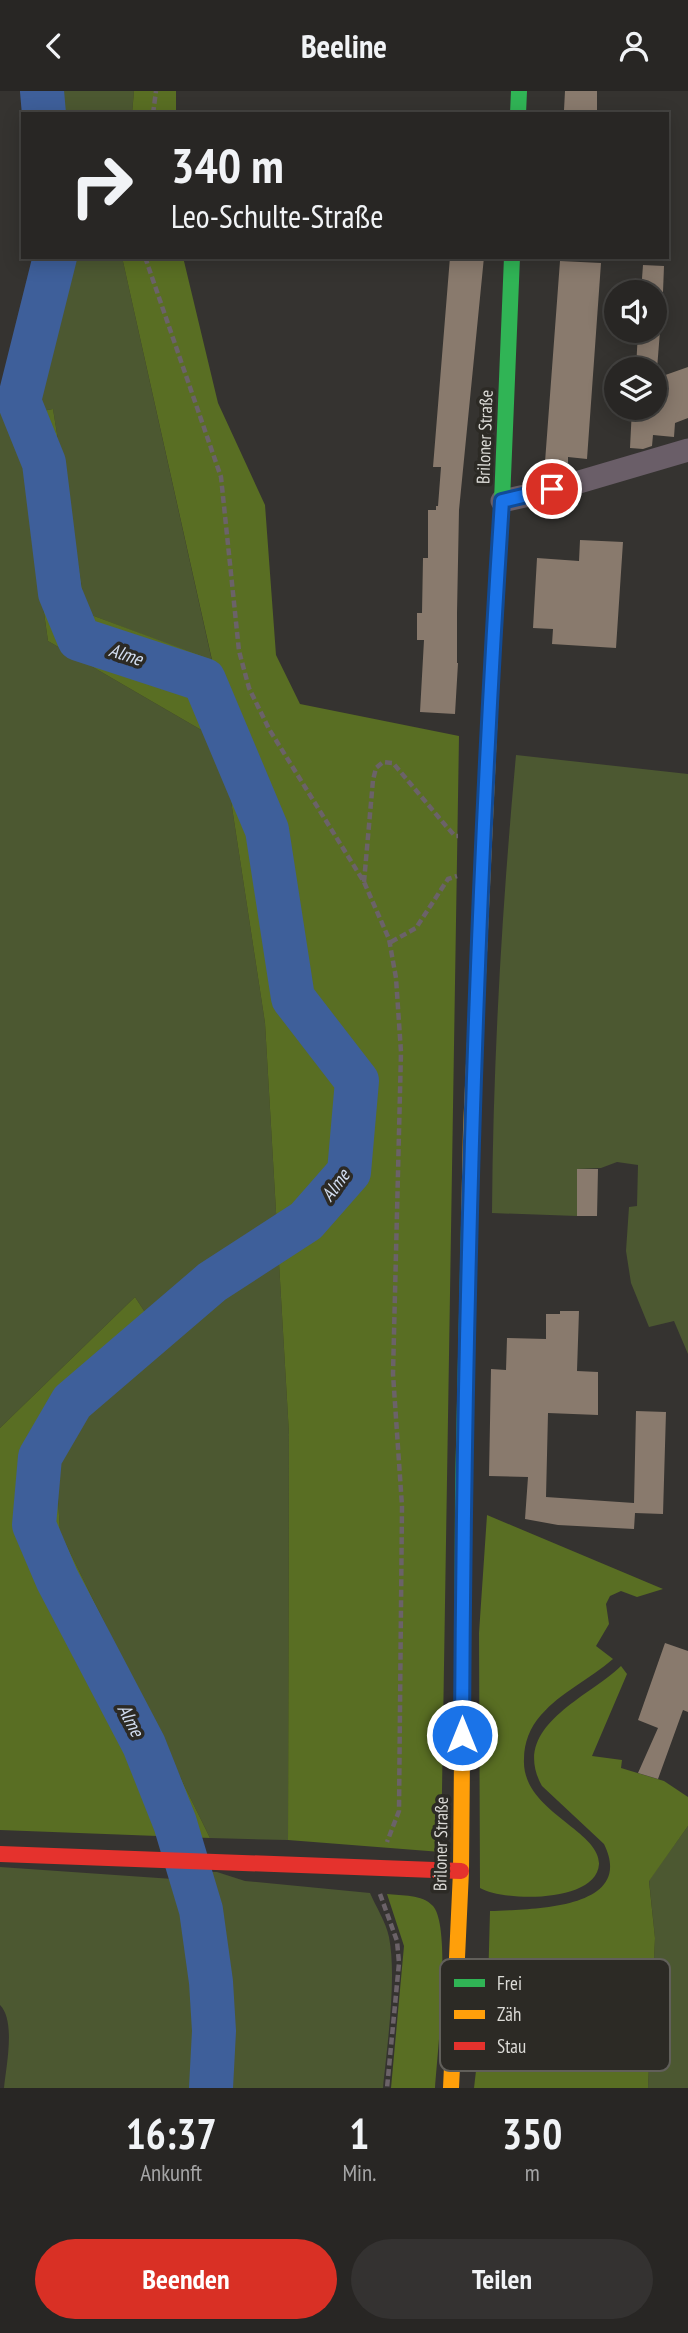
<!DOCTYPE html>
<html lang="de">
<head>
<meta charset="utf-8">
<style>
  :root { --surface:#282624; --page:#343231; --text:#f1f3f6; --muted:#a5a5a6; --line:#444341; --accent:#d93025 }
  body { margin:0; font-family:"PT Sans Narrow",sans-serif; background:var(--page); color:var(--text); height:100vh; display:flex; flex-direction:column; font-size:26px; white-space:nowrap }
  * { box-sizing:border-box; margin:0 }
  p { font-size:23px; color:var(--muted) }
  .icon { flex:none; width:38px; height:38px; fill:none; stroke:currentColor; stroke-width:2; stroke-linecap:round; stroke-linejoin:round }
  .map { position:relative; height:1997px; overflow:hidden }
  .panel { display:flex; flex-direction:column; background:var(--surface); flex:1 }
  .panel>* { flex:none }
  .guide { position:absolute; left:21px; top:21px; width:648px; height:147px; border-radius:0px; box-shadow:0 4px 18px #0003,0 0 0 2px var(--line); background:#282624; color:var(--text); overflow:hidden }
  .fabs { position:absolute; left:604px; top:189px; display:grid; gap:14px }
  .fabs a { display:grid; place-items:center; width:63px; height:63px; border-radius:50%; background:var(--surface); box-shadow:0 4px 18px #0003,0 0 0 2px var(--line); font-size:35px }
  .pin { position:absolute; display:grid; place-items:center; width:60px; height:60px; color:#fff; margin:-30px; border:4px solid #fff; border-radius:50%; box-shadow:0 2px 7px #0007 }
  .me { position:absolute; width:77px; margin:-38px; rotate:0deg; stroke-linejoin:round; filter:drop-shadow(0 0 5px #0008) }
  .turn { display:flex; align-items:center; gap:24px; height:147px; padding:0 35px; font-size:32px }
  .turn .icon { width:91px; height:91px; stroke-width:2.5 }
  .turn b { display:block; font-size:49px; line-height:60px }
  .eta { display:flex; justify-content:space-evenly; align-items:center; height:119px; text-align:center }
  .eta b { font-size:42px; font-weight:700; line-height:49px }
  .button { display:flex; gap:14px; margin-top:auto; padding:14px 35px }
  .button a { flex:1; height:80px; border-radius:42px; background:var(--accent); color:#fff; font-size:28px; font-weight:700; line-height:80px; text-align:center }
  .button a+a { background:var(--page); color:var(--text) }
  header { display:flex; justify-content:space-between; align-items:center; height:91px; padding:0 35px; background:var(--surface); font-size:32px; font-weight:700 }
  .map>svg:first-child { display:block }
  .green { fill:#4c5831 }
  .forest { fill:#596e23 }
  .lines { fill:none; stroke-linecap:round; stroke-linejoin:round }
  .river { stroke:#3e5f9a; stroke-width:44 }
  .building { fill:#897a6d }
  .path { stroke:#6b6268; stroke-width:4.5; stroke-dasharray:7 3.5; stroke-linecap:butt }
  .street { stroke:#6a5e68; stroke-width:23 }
  .fast { stroke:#30b455; stroke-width:16 }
  .slow { stroke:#ff9f0a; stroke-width:16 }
  .jam { stroke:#e5322d; stroke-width:16 }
  .route-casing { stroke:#114b97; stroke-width:18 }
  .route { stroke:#1a73e8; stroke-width:12 }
  .labels { text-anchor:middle; stroke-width:7; stroke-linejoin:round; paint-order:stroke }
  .street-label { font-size:18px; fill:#dcdbd7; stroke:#2c2a25 }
  .water-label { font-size:19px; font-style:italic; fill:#d2ddf0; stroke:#2c2a25 }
  .key { fill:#2c2a25; stroke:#615f5a; stroke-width:2 }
  .key-label { font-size:19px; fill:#dcdbd7 }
</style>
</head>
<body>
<header><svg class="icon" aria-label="back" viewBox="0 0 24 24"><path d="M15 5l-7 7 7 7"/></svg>Beeline<svg class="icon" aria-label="person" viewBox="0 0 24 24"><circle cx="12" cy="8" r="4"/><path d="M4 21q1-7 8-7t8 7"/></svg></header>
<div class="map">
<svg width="688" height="1997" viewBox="0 0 688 1997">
  <rect width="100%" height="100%" fill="#353330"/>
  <path class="green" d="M 53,0 L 134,0 L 132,23 L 56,23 Z
    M 68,166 L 122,166 L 212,570 L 86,522 L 53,318 L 11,326 L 21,359 L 48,550 L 222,651 L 265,932 L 289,1343 L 288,1749 L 210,1747 L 60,1441 L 56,1374 L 88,1320 L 165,1252 L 135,1206 L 0,1337 L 0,319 L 36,313 Z
    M 516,664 L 688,683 L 688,1263 L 674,1230 L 649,1236 L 631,1192 L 626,1160 L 629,1116 L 637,1115 L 638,1074 L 617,1071 L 601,1077 L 578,1078 L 577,1125 L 492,1122 C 493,969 502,816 516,664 Z
    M 688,1735 L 688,1997 L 648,1997 L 655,1847 L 649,1789 Z
    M 0,1776 L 173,1788 C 188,1857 198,1926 195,1997 L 4,1997 C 6,1976 16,1930 0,1914 Z
    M 210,1781 L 217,1781 L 245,1790 L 370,1802 C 376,1816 386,1831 389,1846 C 397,1887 387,1955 383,1997 L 227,1997 L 234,1960 L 234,1916 L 225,1842 L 214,1805 Z"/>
  <path class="forest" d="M 134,0 L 176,0 L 176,23 L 132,23 Z
    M 122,166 L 183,166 L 218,312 L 265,414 L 276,564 L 300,613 L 459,645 L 441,1761 L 288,1749 L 289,1343 L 265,932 L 222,651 L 48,550 L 21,359 L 11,326 L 53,318 L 86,522 L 212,569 Z
    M 135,1206 L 165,1252 L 88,1320 L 56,1374 L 60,1441 L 210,1747 L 0,1739 L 0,1337 Z
    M 487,1424 L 663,1498 L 637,1506 L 621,1500 L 610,1505 L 606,1513 L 609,1533 L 596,1555 L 613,1568 C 590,1588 561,1601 541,1624 C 530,1636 524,1652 524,1668 C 521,1720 600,1739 599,1773 C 597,1812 504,1811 480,1797 L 479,1542 Z
    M 621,1575 L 627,1583 L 592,1665 L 622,1669 L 621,1677 L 664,1690 L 688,1706 L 688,1735 L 649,1790 L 655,1847 L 648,1997 L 474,1997 L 477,1971 L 486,1971 L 490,1820 C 527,1818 637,1820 604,1753 L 542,1695 C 509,1636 588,1607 621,1575 Z
    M 387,1803 C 402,1805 422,1803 433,1815 C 452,1836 437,1965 435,1997 L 391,1997 L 404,1855 Z"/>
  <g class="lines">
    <path class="river" d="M 42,0 L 44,23
      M 55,166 L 19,310 L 44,372 L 60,502 L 79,548 L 204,589 L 267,739 L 293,907 L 357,990 L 349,1081 L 306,1130 L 212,1191 L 72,1311 L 40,1366 L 34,1434 L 57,1488 L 144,1654 L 175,1732 L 201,1819 L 211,1891 L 214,1940 L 211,1997"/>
  </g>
  <path class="building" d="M 565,0 L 597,0 L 597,20 L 564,19 Z
    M 450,166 L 484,166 L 459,419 L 457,522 L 457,572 L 458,572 L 455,623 L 420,621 L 424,549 L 417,549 L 417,522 L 422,522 L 423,467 L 428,467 L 428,419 L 436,419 L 436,415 L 438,415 L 441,376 L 433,376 Z
    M 560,170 L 601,172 L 587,368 L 568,366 L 568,372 L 545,371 Z
    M 643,174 L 664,175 L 663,201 L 641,201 Z
    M 638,240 L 660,240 L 657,278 L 636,278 Z
    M 688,276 L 688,327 L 675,332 L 674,346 L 653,344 L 652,355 L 643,358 L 630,357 L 632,317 L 654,317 L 654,288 Z
    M 580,449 L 623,451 L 616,557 L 552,553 L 553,538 L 533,537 L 537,467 L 579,470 Z
    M 577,1078 L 598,1078 L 597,1125 L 577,1125 Z
    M 560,1220 L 579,1220 L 577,1280 L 598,1281 L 598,1324 L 548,1322 L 546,1406 L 634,1412 L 636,1320 L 666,1321 L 663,1423 L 635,1422 L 634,1438 L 558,1434 L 525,1428 L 528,1386 L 489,1385 L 491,1278 L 506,1279 L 507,1247 L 546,1248 L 546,1223 L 560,1223 Z
    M 665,1552 L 688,1560 L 688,1621 L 683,1619 L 658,1688 L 638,1682 L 658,1637 L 638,1629 Z"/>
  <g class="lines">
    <path class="path" d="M 153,23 L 156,0
      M 145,166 L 221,386 L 239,560 L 249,597 L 269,638 L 364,791 L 389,848 L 396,887 L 401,961 L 393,1283 L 402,1415 L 399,1720 L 387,1751
      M 364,791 L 373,689 L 376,677 L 383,671 L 393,672 L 446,735 L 455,745 L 458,745
      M 391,851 L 416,837 L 448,788 L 457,785
      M 380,1803 L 397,1850 L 399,1872 L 387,1997"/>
    <path class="street" d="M 502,410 L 552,399 L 688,359"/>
    <path class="fast" d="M 518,23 L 519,0
      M 492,574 L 502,410 L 512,166
      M 462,1665 L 463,1398 L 469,1134"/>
    <path class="slow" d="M 469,1134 L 471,1039 L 492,574
      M 451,1997 L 461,1780 L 462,1665"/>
    <path class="jam" d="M 0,1763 L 461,1780"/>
  </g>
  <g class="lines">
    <defs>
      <path id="route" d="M 462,1644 C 464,1232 475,821 502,410 L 552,398"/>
    </defs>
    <use href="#route" class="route-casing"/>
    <use href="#route" class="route"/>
  </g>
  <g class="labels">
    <g class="street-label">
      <text transform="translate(485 346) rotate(-88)" y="6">Briloner Straße</text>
      <text transform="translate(441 1753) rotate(-89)" y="6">Briloner Straße</text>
    </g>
    <g class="water-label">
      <text transform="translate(126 563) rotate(18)" y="7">Alme</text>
      <text transform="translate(335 1094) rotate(-54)" y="7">Alme</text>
      <text transform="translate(131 1629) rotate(62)" y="7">Alme</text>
    </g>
  </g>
  <rect x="440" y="1868" width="230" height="112" rx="10" class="key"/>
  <rect x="454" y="1888" width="31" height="8" fill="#30b455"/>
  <rect x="454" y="1919" width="31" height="9" fill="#ff9f0a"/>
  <rect x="454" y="1951" width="31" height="8" fill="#e5322d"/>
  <g class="key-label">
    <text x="497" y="1899">Frei</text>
    <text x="497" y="1930">Zäh</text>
    <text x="497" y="1962">Stau</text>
  </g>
</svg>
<div class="fabs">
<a><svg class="icon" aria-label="sound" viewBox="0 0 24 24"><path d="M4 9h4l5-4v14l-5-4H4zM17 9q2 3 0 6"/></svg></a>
<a><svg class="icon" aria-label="layers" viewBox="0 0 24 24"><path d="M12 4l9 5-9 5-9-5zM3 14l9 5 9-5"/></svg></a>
</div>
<div class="pin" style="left:552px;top:398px;background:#d93025"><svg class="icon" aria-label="arrive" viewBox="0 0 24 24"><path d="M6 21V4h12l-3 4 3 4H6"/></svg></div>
<svg class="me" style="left:462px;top:1644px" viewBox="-20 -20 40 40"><circle r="17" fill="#1a73e8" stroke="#fff" stroke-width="3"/><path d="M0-11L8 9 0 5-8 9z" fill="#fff"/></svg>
<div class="guide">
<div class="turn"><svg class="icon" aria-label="right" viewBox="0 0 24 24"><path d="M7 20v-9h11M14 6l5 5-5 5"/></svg><div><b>340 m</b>Leo-Schulte-Straße</div></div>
</div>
</div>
<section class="panel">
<div class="eta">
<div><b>16:37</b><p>Ankunft</p></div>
<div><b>1</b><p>Min.</p></div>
<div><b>350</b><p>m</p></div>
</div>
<div class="button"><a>Beenden</a><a>Teilen</a></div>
</section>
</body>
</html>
